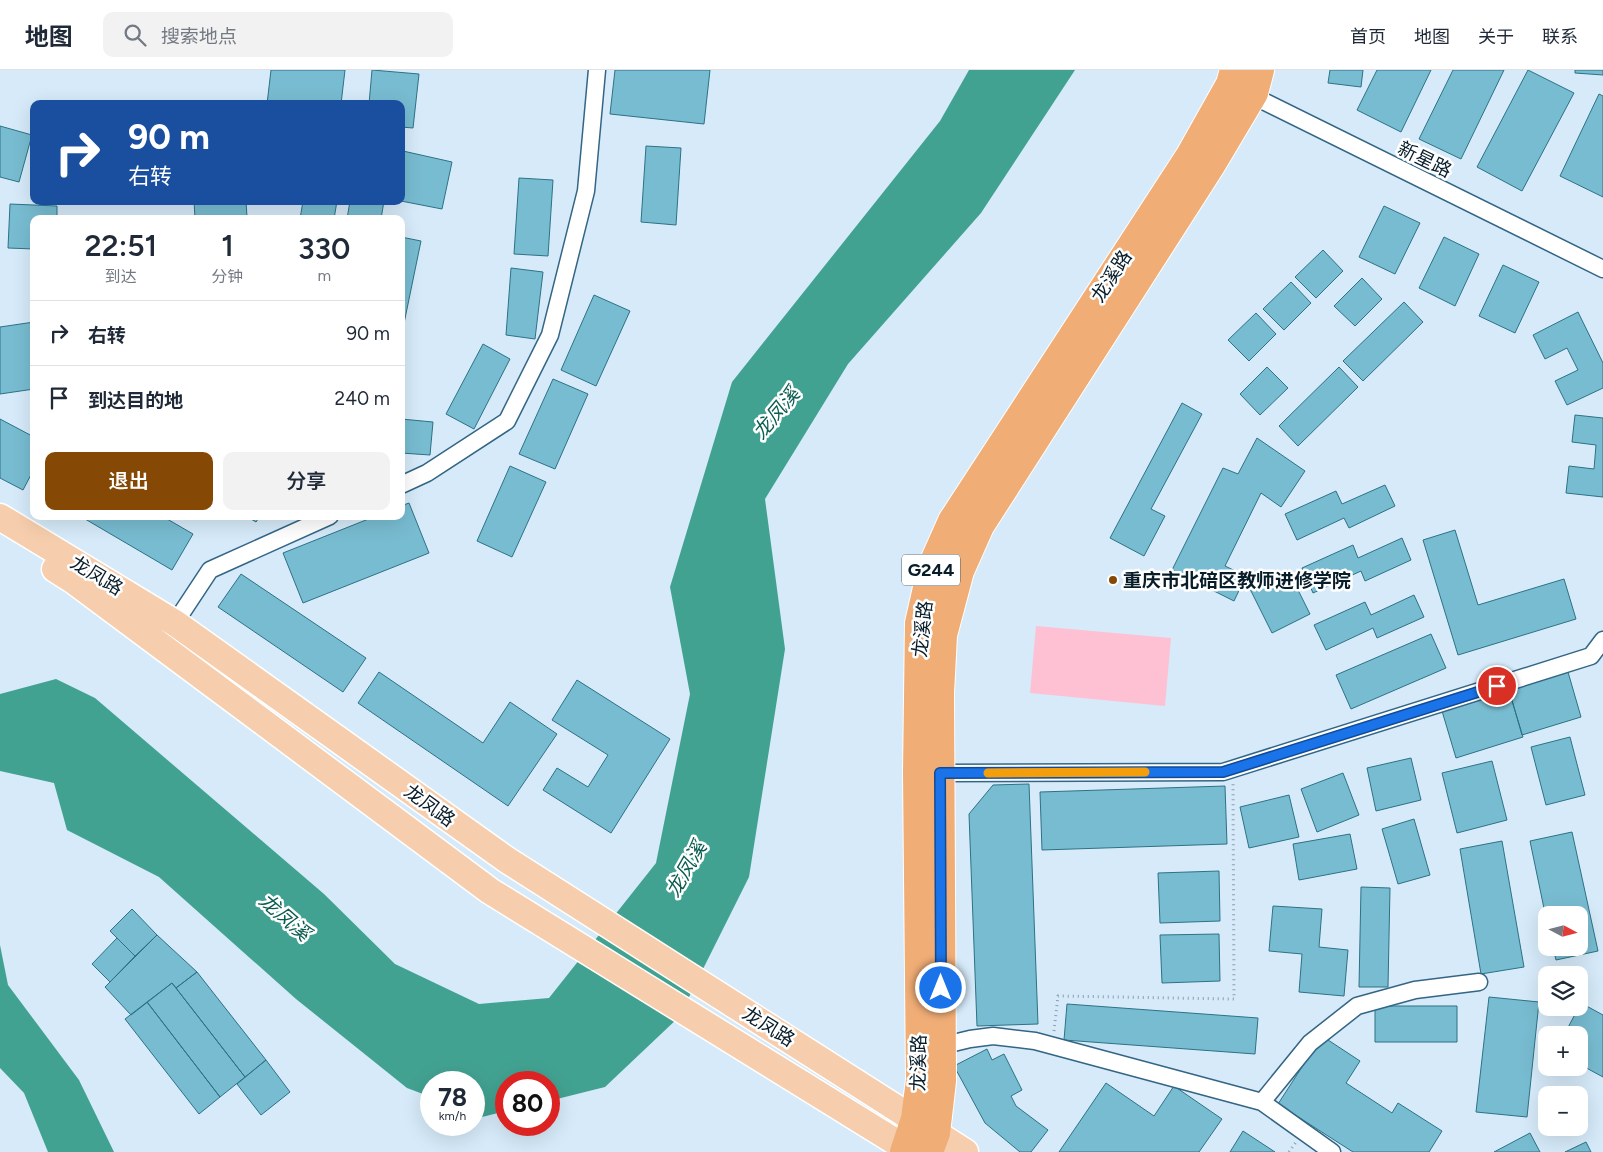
<!DOCTYPE html>
<html lang="zh">
<head>
<meta charset="utf-8">
<style>
  :root { --surface:#fff; --page:#f2f2f3; --text:#1f2937; --muted:#747a83; --line:#e0e1e3; --accent:#854805 }
  body { margin:0; font-family:Figtree,"Noto Sans SC",sans-serif; background:var(--page); color:var(--text); height:100vh; display:flex; flex-direction:column; font-size:19px; white-space:nowrap }
  * { box-sizing:border-box; margin:0 }
  p { font-size:16px; color:var(--muted) }
  .icon { flex:none; width:28px; height:28px; fill:none; stroke:currentColor; stroke-width:2; stroke-linecap:round; stroke-linejoin:round }
  .map { position:relative; flex:1; overflow:hidden }
  .side { position:absolute; left:30px; top:145px; width:375px; height:305px; display:flex; flex-direction:column; background:var(--surface); border-radius:10px; box-shadow:0 5px 20px #0002 }
  .side>* { flex:none }
  .guide { position:absolute; left:30px; top:30px; width:375px; height:105px; border-radius:10px; box-shadow:0 5px 20px #0002; background:#1a4fa0; color:#fff; overflow:hidden }
  .needle { width:32px; rotate:97deg }
  .buttons { position:absolute; left:1538px; top:836px; display:grid; gap:10px }
  .buttons a { display:grid; place-items:center; width:50px; height:50px; border-radius:10px; background:var(--surface); box-shadow:0 5px 20px #0002; font-size:25px }
  .speed { position:absolute; left:420px; top:1001px; display:flex; gap:10px; font-size:25px; font-weight:700; text-align:center }
  .speed>* { display:grid; place-content:center; width:65px; height:65px; border-radius:50%; background:var(--surface); box-shadow:0 5px 20px #0002; line-height:1 }
  .speed small { font-size:12px; font-weight:400 }
  .speed .limit { border:8px solid #d22; background:#fff; color:#111 }
  .pin { position:absolute; display:grid; place-items:center; width:42px; height:42px; color:#fff; margin:-21px; border:2px solid #fff; border-radius:50%; box-shadow:0 1px 5px #0007 }
  .me { position:absolute; width:55px; margin:-28px; rotate:0deg; stroke-linejoin:round; filter:drop-shadow(0 0 4px #0008) }
  .turn { display:flex; align-items:center; gap:18px; height:105px; padding:0 15px; font-size:22px }
  .turn .icon { width:65px; height:65px; stroke-width:2.5 }
  .turn b { display:block; font-size:35px; line-height:42px }
  .eta { display:flex; justify-content:space-evenly; align-items:center; height:85px; text-align:center }
  .eta b { font-size:30px; font-weight:600; line-height:35px }
  .primary-button { display:flex; gap:10px; margin-top:auto; padding:10px 15px }
  .primary-button a { flex:1; height:58px; border-radius:10px; background:var(--accent); color:#fff; font-size:20px; font-weight:600; line-height:58px; text-align:center }
  .primary-button a+a { background:var(--page); color:var(--text) }
  ul { padding:0; list-style:none }
  li { display:flex; align-items:center; gap:15px; height:65px; padding:0 15px; border-top:1px solid var(--line) }
  li div { flex:1 }
  li b { display:block; font-size:19px }
  li em { font-style:normal }
  header { display:flex; align-items:center; gap:30px; box-sizing:border-box; height:70px; padding:0 25px; background:var(--surface); border-bottom:1px solid var(--line) }
  header strong { font-size:24px }
  nav { display:flex; gap:28px; margin-inline-start:auto; font-size:18px }
  .search { width:350px; height:45px; background:var(--page); display:flex; align-items:center; gap:12px; box-sizing:border-box; padding:0 18px; border-radius:10px; color:var(--muted); font-size:19px }
  .map>svg:first-child { display:block }
  .green { fill:#fec1d3 }
  .water { fill:#42a291 }
  .building { fill:#78bcd1; stroke:#2d7285 }
  .lines { fill:none; stroke-linecap:round; stroke-linejoin:round }
  .street-casing { stroke:#336585; stroke-width:19 }
  .primary-casing { stroke:#fff; stroke-width:29 }
  .highway-casing { stroke:#fff; stroke-width:30 }
  .path { stroke:#8a9fad; stroke-width:3; stroke-dasharray:1 4; stroke-linecap:butt }
  .street { stroke:#fff; stroke-width:16 }
  .primary { stroke:#f6cead; stroke-width:26 }
  .highway { stroke:#f0ad76; stroke-width:28 }
  .route-casing { stroke:#114b97; stroke-width:12 }
  .route { stroke:#1a73e8; stroke-width:9 }
  .slow { stroke:#f59e0b; stroke-width:9 }
  .poi-dot { fill:#854805; stroke:#fff; stroke-width:2 }
  .labels { text-anchor:middle; stroke-width:5; stroke-linejoin:round; paint-order:stroke }
  .shield { fill:#fff; stroke:#52616a; stroke-width:1 }
  .shield-label { font-size:18px; font-weight:bold; fill:#081d2a }
  .street-label { font-size:19px; fill:#081d2a; stroke:#fff }
  .poi-label { font-size:19px; font-weight:bold; fill:#081d2a; stroke:#fff; text-anchor:start }
  .water-label { font-size:20px; font-style:italic; fill:#0b5c50; stroke:#fff }
</style>
</head>
<body>
<header>
<strong>地图</strong>
<div class="search"><svg class="icon" aria-label="search" viewBox="0 0 24 24"><circle cx="10" cy="10" r="6"/><path d="M15 15l6 6"/></svg>搜索地点</div>
<nav><a>首页</a><a>地图</a><a>关于</a><a>联系</a></nav>
</header>
<div class="map">
<svg width="1603" height="1082" viewBox="0 0 1603 1082">
  <rect width="100%" height="100%" fill="#d6eaf9"/>
  <path class="green" d="M 1036,556 L 1171,568 L 1165,636 L 1030,623 Z"/>
  <path class="water" d="M 969,0 L 1075,0 L 981,143 L 848,294 L 765,429 L 785,579 L 749,807 L 679,947 L 605,1017 L 549,1031 L 549,1012 L 506,1012 L 506,1041 L 482,1047 L 474,1043 L 474,1012 L 431,1012 L 431,1027 L 407,1018 L 296,929 L 159,807 L 67,760 L 54,713 L 0,701 L 0,624 L 56,609 L 95,628 L 324,824 L 395,894 L 479,934 L 549,928 L 656,793 L 690,624 L 670,517 L 732,312 L 940,51 Z
    M 0,875 L 8,915 L 79,1010 L 114,1082 L 48,1082 L 24,1023 L 0,998 Z"/>
  <path class="building" d="M 271,0 L 345,0 L 341,34 L 267,34 Z
    M 372,0 L 419,4 L 413,58 L 401,57 L 401,34 L 369,34 Z
    M 615,0 L 710,0 L 704,54 L 610,44 Z
    M 1330,0 L 1363,0 L 1361,17 L 1328,13 Z
    M 1377,0 L 1431,0 L 1401,62 L 1357,40 Z
    M 1453,0 L 1504,0 L 1461,89 L 1419,69 Z
    M 1528,0 L 1574,23 L 1522,121 L 1477,97 Z
    M 1575,0 L 1603,0 L 1603,5 L 1575,3 Z
    M 1599,24 L 1603,26 L 1603,127 L 1560,106 Z
    M 0,56 L 32,65 L 19,112 L 0,107 Z
    M 646,76 L 681,78 L 676,155 L 641,152 Z
    M 403,81 L 452,92 L 442,139 L 401,131 Z
    M 519,108 L 553,110 L 548,186 L 514,184 Z
    M 194,131 L 246,131 L 247,147 L 195,148 Z
    M 303,131 L 337,131 L 334,149 L 300,149 Z
    M 350,131 L 384,131 L 381,149 L 347,149 Z
    M 10,134 L 57,136 L 57,149 L 34,149 L 34,179 L 8,178 Z
    M 1384,136 L 1420,153 L 1395,204 L 1359,187 Z
    M 401,167 L 421,171 L 401,268 Z
    M 1444,167 L 1479,184 L 1455,236 L 1419,218 Z
    M 1323,180 L 1343,201 L 1316,228 L 1295,207 Z
    M 1503,195 L 1539,212 L 1515,263 L 1479,246 Z
    M 511,198 L 543,202 L 535,269 L 506,265 Z
    M 1362,208 L 1382,229 L 1355,256 L 1334,236 Z
    M 1291,212 L 1311,233 L 1284,260 L 1263,239 Z
    M 594,225 L 630,241 L 596,316 L 561,300 Z
    M 1404,232 L 1423,252 L 1363,311 L 1343,291 Z
    M 1578,242 L 1603,293 L 1603,318 L 1567,335 L 1555,311 L 1578,300 L 1567,278 L 1545,289 L 1533,265 Z
    M 1256,243 L 1276,264 L 1249,291 L 1228,270 Z
    M 34,252 L 34,319 L 0,324 L 0,257 Z
    M 483,274 L 510,289 L 474,359 L 446,344 Z
    M 1267,297 L 1288,318 L 1260,345 L 1240,324 Z
    M 1339,297 L 1358,317 L 1298,376 L 1279,356 Z
    M 553,309 L 588,324 L 555,399 L 519,384 Z
    M 1182,333 L 1202,344 L 1151,439 L 1165,446 L 1144,486 L 1110,468 Z
    M 1575,345 L 1603,348 L 1603,427 L 1566,423 L 1569,396 L 1594,399 L 1596,375 L 1572,372 Z
    M 0,349 L 34,367 L 34,399 L 23,420 L 0,408 Z
    M 401,349 L 433,352 L 430,385 L 401,383 Z
    M 1257,368 L 1305,401 L 1281,437 L 1261,423 L 1225,496 L 1246,506 L 1234,531 L 1172,500 L 1223,398 L 1238,404 Z
    M 510,396 L 546,412 L 512,487 L 477,471 Z
    M 1385,415 L 1395,436 L 1349,458 L 1344,448 L 1297,470 L 1285,444 L 1336,421 L 1342,434 Z
    M 409,433 L 429,483 L 303,533 L 283,483 L 376,446 L 401,446 L 401,436 Z
    M 80,446 L 162,446 L 193,464 L 172,500 Z
    M 246,446 L 260,446 L 256,452 Z
    M 1455,460 L 1478,535 L 1564,509 L 1576,549 L 1458,585 L 1423,470 Z
    M 1402,468 L 1411,490 L 1365,511 L 1361,501 L 1313,523 L 1302,498 L 1353,475 L 1358,488 Z
    M 1288,500 L 1310,544 L 1272,563 L 1250,519 Z
    M 241,504 L 366,588 L 343,622 L 218,537 Z
    M 1414,525 L 1424,547 L 1377,568 L 1373,558 L 1326,580 L 1314,555 L 1365,532 L 1371,545 Z
    M 1431,564 L 1446,598 L 1351,639 L 1336,605 Z
    M 379,602 L 483,673 L 510,632 L 557,664 L 508,736 L 358,633 Z
    M 1568,602 L 1581,647 L 1522,665 L 1509,620 Z
    M 577,610 L 670,669 L 611,763 L 543,720 L 557,698 L 588,717 L 608,685 L 552,650 Z
    M 1509,621 L 1523,667 L 1456,688 L 1442,641 Z
    M 1570,667 L 1585,725 L 1546,735 L 1531,677 Z
    M 1411,688 L 1421,730 L 1376,741 L 1367,698 Z
    M 1492,691 L 1507,750 L 1457,763 L 1442,703 Z
    M 1343,703 L 1359,745 L 1317,762 L 1301,719 Z
    M 1029,714 L 1038,954 L 977,956 L 969,744 L 993,715 Z
    M 1225,716 L 1227,774 L 1042,780 L 1040,722 Z
    M 1289,725 L 1299,767 L 1249,778 L 1240,737 Z
    M 1414,749 L 1430,805 L 1398,814 L 1382,759 Z
    M 1572,762 L 1598,881 L 1556,890 L 1553,878 L 1579,878 L 1579,845 L 1546,845 L 1546,848 L 1530,771 Z
    M 1350,764 L 1357,799 L 1299,810 L 1293,774 Z
    M 1502,771 L 1524,897 L 1481,904 L 1460,779 Z
    M 1219,801 L 1220,851 L 1160,853 L 1158,803 Z
    M 1361,817 L 1390,818 L 1388,917 L 1359,917 Z
    M 1273,836 L 1322,839 L 1319,877 L 1348,880 L 1344,926 L 1299,922 L 1302,884 L 1269,881 Z
    M 132,839 L 157,865 L 135,886 L 110,861 Z
    M 1219,864 L 1220,911 L 1162,913 L 1160,865 Z
    M 157,865 L 197,902 L 176,918 L 172,913 L 131,945 L 105,917 Z
    M 117,868 L 135,886 L 110,912 L 92,894 Z
    M 197,902 L 266,990 L 245,1007 L 176,918 Z
    M 172,913 L 245,1007 L 220,1027 L 147,932 Z
    M 1489,927 L 1539,932 L 1527,1047 L 1476,1042 Z
    M 147,932 L 220,1027 L 199,1044 L 125,949 Z
    M 1581,933 L 1603,945 L 1603,1007 L 1579,994 L 1579,965 L 1564,965 Z
    M 1067,934 L 1258,948 L 1255,984 L 1064,970 Z
    M 1375,936 L 1457,936 L 1457,972 L 1375,972 Z
    M 1322,966 L 1360,991 L 1346,1013 L 1392,1043 L 1398,1033 L 1442,1061 L 1429,1082 L 1353,1082 L 1278,1034 Z
    M 987,979 L 992,990 L 1004,984 L 1022,1020 L 1011,1026 L 1016,1036 L 1048,1060 L 1031,1082 L 1020,1082 L 985,1053 L 954,996 Z
    M 266,990 L 290,1022 L 261,1045 L 237,1014 Z
    M 1106,1013 L 1154,1046 L 1174,1016 L 1222,1049 L 1199,1082 L 1059,1082 Z
    M 1243,1061 L 1275,1082 L 1230,1082 Z
    M 1530,1063 L 1540,1082 L 1494,1082 Z
    M 1586,1072 L 1591,1082 L 1565,1082 Z"/>
  <g class="lines">
    <defs>
      <path id="street" d="M 1245,22 L 1603,199
        M 401,415 L 427,403 L 507,351 L 550,265 L 586,121 L 597,0
        M 175,553 L 210,500 L 330,446
        M 940,703 L 1223,702 L 1591,586 L 1603,570
        M 941,976 L 970,969 L 993,966 L 1035,971 L 1262,1032 L 1332,1082
        M 1262,1032 L 1310,973 L 1357,936 L 1415,920 L 1479,912"/>
      <path id="primary" d="M 0,447 L 175,553 L 507,790 L 965,1082
        M 55,499 L 74,511 L 490,821 L 912,1082"/>
      <path id="highway" d="M 904,1082 L 915,1049 L 920,1010 L 917,703 L 919,553 L 932,496 L 952,451 L 1189,87 L 1230,14 L 1234,0
        M 929,1082 L 936,1063 L 942,1011 L 940,623 L 943,565 L 960,501 L 980,456 L 1210,97 L 1254,23 L 1260,0"/>
    </defs>
    <use href="#street" class="street-casing"/>
    <use href="#primary" class="primary-casing"/>
    <use href="#highway" class="highway-casing"/>
    <path class="path" d="M 1054,961 L 1058,926 L 1234,929 L 1233,714
      M 1289,1082 L 1296,1072"/>
    <use href="#street" class="street"/>
    <use href="#primary" class="primary"/>
    <use href="#highway" class="highway"/>
  </g>
  <g class="lines">
    <defs>
      <path id="route" d="M 941,918 L 940,703 L 1223,702 L 1497,616"/>
    </defs>
    <use href="#route" class="route-casing"/>
    <use href="#route" class="route"/>
    <path class="slow" d="M 988,703 L 1145,702"/>
  </g>
  <circle class="poi-dot" cx="1113" cy="510" r="5"/>
  <g class="labels">
    <rect class="shield" x="902" y="484.5" width="58" height="31" rx="4"/>
    <g class="shield-label">
      <text x="931" y="506">G244</text>
    </g>
    <g class="street-label">
      <text transform="translate(1425 89) rotate(26)" y="7">新星路</text>
      <text transform="translate(1111 206) rotate(-57)" y="7">龙溪路</text>
      <text transform="translate(97 505) rotate(31)" y="7">龙凤路</text>
      <text transform="translate(922 559) rotate(-84)" y="7">龙溪路</text>
      <text transform="translate(430 735) rotate(36)" y="7">龙凤路</text>
      <text transform="translate(769 956) rotate(32)" y="7">龙凤路</text>
      <text transform="translate(918 993) rotate(-89)" y="7">龙溪路</text>
    </g>
    <g class="poi-label">
      <text x="1123" y="517">重庆市北碚区教师进修学院</text>
    </g>
    <g class="water-label">
      <text transform="translate(776 343) rotate(-50)" y="7">龙凤溪</text>
      <text transform="translate(686 799) rotate(-60)" y="7">龙凤溪</text>
      <text transform="translate(285 847) rotate(41)" y="7">龙凤溪</text>
    </g>
  </g>
</svg>
<div class="buttons">
<a><svg class="needle" viewBox="-14 -14 28 28"><path d="M0-13l5 13h-10z" fill="#e53935"/><path d="M0 13l5-13h-10z" fill="#747a83"/></svg></a>
<a><svg class="icon" aria-label="layers" viewBox="0 0 24 24"><path d="M12 4l9 5-9 5-9-5zM3 14l9 5 9-5"/></svg></a>
<a>+</a>
<a>−</a>
</div>
<div class="speed"><div>78<small>km/h</small></div><div class="limit">80</div></div>
<div class="pin" style="left:1497px;top:616px;background:#d93025"><svg class="icon" aria-label="arrive" viewBox="0 0 24 24"><path d="M6 21V4h12l-3 4 3 4H6"/></svg></div>
<svg class="me" style="left:941px;top:918px" viewBox="-20 -20 40 40"><circle r="17" fill="#1a73e8" stroke="#fff" stroke-width="3"/><path d="M0-11L8 9 0 5-8 9z" fill="#fff"/></svg>
<div class="guide">
<div class="turn"><svg class="icon" aria-label="right" viewBox="0 0 24 24"><path d="M7 20v-9h11M14 6l5 5-5 5"/></svg><div><b>90 m</b>右转</div></div>
</div>
<section class="side">
<div class="eta">
<div><b>22:51</b><p>到达</p></div>
<div><b>1</b><p>分钟</p></div>
<div><b>330</b><p>m</p></div>
</div>
<ul>
<li><svg class="icon" aria-label="right" viewBox="0 0 24 24"><path d="M7 20v-9h11M14 6l5 5-5 5"/></svg><div><b>右转</b></div><em>90 m</em></li>
<li><svg class="icon" aria-label="arrive" viewBox="0 0 24 24"><path d="M6 21V4h12l-3 4 3 4H6"/></svg><div><b>到达目的地</b></div><em>240 m</em></li>
</ul>
<div class="primary-button"><a>退出</a><a>分享</a></div>
</section>
</div>
</body>
</html>
